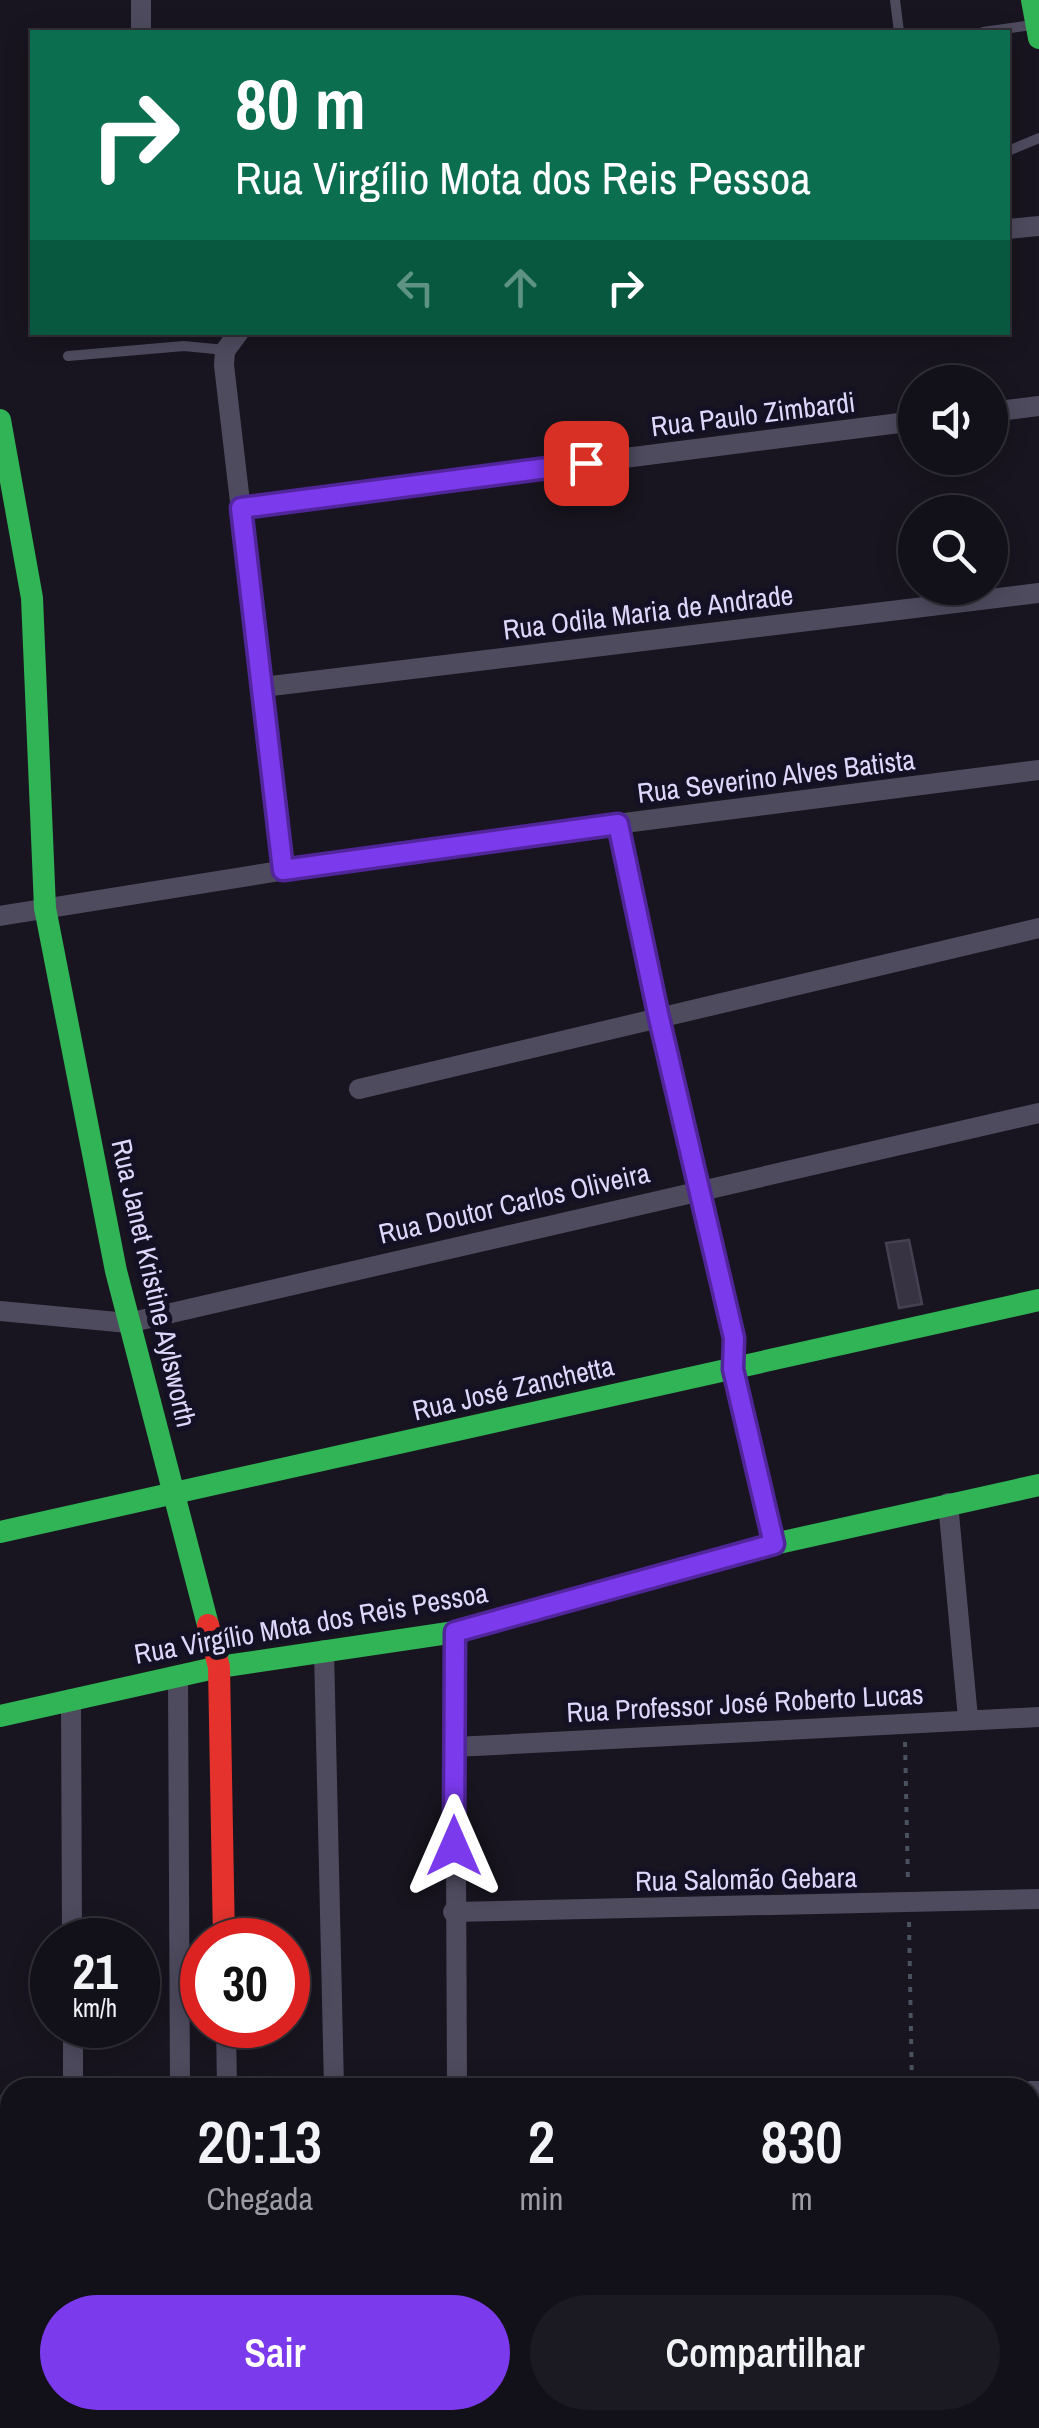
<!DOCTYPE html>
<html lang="pt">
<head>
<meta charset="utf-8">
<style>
  :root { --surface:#121018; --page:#1b1921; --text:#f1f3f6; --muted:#9c9da2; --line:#313037; --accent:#7c3aed }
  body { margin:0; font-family:"Archivo Narrow",sans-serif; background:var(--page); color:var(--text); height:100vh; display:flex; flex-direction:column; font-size:38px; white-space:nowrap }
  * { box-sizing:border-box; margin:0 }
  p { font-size:32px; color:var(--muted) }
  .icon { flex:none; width:55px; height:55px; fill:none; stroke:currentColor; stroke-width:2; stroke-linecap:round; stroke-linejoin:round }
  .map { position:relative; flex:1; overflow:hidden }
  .side { position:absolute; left:0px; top:2078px; width:1040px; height:352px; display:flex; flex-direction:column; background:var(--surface); border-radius:30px 30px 0 0; box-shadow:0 5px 25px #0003,0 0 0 2px var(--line) }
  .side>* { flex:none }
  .hud { position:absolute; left:30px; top:30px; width:980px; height:305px; border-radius:0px; box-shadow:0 5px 25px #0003,0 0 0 2px var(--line); background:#0b6e4f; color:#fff; overflow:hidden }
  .tools { position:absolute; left:898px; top:365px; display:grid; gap:20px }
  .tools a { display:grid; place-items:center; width:110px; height:110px; border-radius:50%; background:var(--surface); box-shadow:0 5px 25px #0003,0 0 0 2px var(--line); font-size:50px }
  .speed { position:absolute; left:30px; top:1918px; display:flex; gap:20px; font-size:50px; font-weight:700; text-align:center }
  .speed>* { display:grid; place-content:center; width:130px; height:130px; border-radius:50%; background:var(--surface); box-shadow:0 5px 25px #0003,0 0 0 2px var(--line); line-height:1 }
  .speed small { font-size:25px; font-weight:400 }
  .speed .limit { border:15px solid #d22; background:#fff; color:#111 }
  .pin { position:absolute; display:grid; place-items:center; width:85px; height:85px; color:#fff; margin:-42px; border-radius:20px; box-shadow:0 5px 15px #0006 }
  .me { position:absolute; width:110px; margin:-55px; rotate:0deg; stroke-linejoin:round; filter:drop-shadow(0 0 8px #0008) }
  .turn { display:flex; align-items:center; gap:35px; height:210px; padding:0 40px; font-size:45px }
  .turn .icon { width:130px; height:130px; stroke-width:2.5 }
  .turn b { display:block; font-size:70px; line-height:85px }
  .lanes { display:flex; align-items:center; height:95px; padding:0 40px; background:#0003; justify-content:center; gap:50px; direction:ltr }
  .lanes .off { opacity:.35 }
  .eta { display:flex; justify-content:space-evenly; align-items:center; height:170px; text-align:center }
  .eta b { font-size:60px; font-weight:600; line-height:70px }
  .primary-button { display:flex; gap:20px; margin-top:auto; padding:20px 40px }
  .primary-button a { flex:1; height:115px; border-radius:60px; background:var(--accent); color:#fff; font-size:40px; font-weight:600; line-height:115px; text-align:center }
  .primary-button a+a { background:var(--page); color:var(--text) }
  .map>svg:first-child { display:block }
  .building { fill:#373342; stroke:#454152; stroke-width:2.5 }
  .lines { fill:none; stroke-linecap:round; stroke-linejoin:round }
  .path { stroke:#49525f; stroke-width:4; stroke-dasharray:5 8; stroke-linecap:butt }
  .lane { stroke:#4e4b5f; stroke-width:10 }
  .street { stroke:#4e4b5f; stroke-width:20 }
  .fast { stroke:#30b455; stroke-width:22 }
  .jam { stroke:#e5322d; stroke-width:22 }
  .route-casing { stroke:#51269a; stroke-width:25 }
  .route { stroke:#7c3aed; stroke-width:18 }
  .labels { text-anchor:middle; stroke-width:10; stroke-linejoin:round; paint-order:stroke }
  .street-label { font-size:28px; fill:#ded7fb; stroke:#151124 }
</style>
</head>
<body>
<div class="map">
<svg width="1039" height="2428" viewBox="0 0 1039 2428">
  <rect width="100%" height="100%" fill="#181520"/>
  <path class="building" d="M 909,1240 L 922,1304 L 899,1308 L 886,1243 Z"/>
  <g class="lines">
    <path class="path" d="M 905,1742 L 908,1883
      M 909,1922 L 912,2088
      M 919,2420 L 919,2428"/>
    <path class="lane" d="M 895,0 L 899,32
      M 983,32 L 1032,25
      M 1008,151 L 1039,138
      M 68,356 L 184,346 L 225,350"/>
    <path class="street" d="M 141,0 L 141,32
      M 1008,229 L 1039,226
      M 239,332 L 225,351 L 224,365 L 283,870
      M 990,412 L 1039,406
      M 241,507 L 915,421
      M 263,687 L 1039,593
      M 619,824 L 659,1018 L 735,1338 L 733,1369 L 774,1544
      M 0,916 L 398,852 L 1039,770
      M 359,1089 L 1039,928
      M 0,1311 L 128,1323 L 1039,1113
      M 948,1503 L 968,1718
      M 455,1632 L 457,2088
      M 324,1650 L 334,2088
      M 178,1677 L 180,2088
      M 71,1699 L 72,1940
      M 455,1747 L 1039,1717
      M 453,1912 L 1039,1899
      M 73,2025 L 73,2088
      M 226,2025 L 227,2088
      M 1030,2091 L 1039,2091
      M 3,2105 L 10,2134
      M 1030,2221 L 1039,2221
      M 0,2317 L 10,2316
      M 36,2420 L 37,2428
      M 461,2420 L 462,2428"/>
    <path class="fast" d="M 1032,0 L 1039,38
      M 0,420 L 32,598 L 45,908 L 116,1271 L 208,1625
      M 0,1532 L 1039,1300
      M 0,1716 L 219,1667 L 455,1632 L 774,1544 L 1039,1485"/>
    <path class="jam" d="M 208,1625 L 219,1667 L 224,1940"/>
  </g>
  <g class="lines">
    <defs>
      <path id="route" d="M 454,1846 L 455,1632 L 774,1544 L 733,1369 L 734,1338 L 659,1018 L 618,824 L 283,870 L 241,508 L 586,463"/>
    </defs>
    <use href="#route" class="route-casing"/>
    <use href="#route" class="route"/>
  </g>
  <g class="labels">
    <g class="street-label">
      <text transform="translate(753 414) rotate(-7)" y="10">Rua Paulo Zimbardi</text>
      <text transform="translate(648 612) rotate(-7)" y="10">Rua Odila Maria de Andrade</text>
      <text transform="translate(776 776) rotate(-7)" y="10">Rua Severino Alves Batista</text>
      <text transform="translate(514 1203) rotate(-13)" y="10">Rua Doutor Carlos Oliveira</text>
      <text transform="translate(154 1283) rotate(77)" y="10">Rua Janet Kristine Aylsworth</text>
      <text transform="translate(513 1388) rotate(-13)" y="10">Rua José Zanchetta</text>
      <text transform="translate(311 1623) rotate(-10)" y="10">Rua Virgílio Mota dos Reis Pessoa</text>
      <text transform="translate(745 1703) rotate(-3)" y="10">Rua Professor José Roberto Lucas</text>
      <text transform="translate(746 1879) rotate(-1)" y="10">Rua Salomão Gebara</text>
    </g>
  </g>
</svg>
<div class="tools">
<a><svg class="icon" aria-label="sound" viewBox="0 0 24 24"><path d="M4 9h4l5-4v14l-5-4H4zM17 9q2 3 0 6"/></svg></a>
<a><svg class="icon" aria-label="search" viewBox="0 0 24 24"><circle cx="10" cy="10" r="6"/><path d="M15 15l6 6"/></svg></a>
</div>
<div class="speed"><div>21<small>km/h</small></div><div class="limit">30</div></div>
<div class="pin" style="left:586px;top:463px;background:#d93025"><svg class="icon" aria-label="arrive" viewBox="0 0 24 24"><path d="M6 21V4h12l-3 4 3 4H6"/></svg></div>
<svg class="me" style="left:454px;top:1846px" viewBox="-20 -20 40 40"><path d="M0-17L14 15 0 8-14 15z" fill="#7c3aed" stroke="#fff" stroke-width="4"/></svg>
<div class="hud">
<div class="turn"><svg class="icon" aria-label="right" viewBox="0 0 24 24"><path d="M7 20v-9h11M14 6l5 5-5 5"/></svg><div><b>80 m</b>Rua Virgílio Mota dos Reis Pessoa</div></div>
<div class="lanes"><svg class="icon off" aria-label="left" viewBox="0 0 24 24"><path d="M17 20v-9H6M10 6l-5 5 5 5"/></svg><svg class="icon off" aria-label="ahead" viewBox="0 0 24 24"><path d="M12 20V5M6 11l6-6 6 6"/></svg><svg class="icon" aria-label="right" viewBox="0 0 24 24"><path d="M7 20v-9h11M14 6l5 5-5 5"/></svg></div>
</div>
<section class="side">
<div class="eta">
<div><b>20:13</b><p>Chegada</p></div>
<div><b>2</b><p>min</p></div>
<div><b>830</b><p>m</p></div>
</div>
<div class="primary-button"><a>Sair</a><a>Compartilhar</a></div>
</section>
</div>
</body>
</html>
